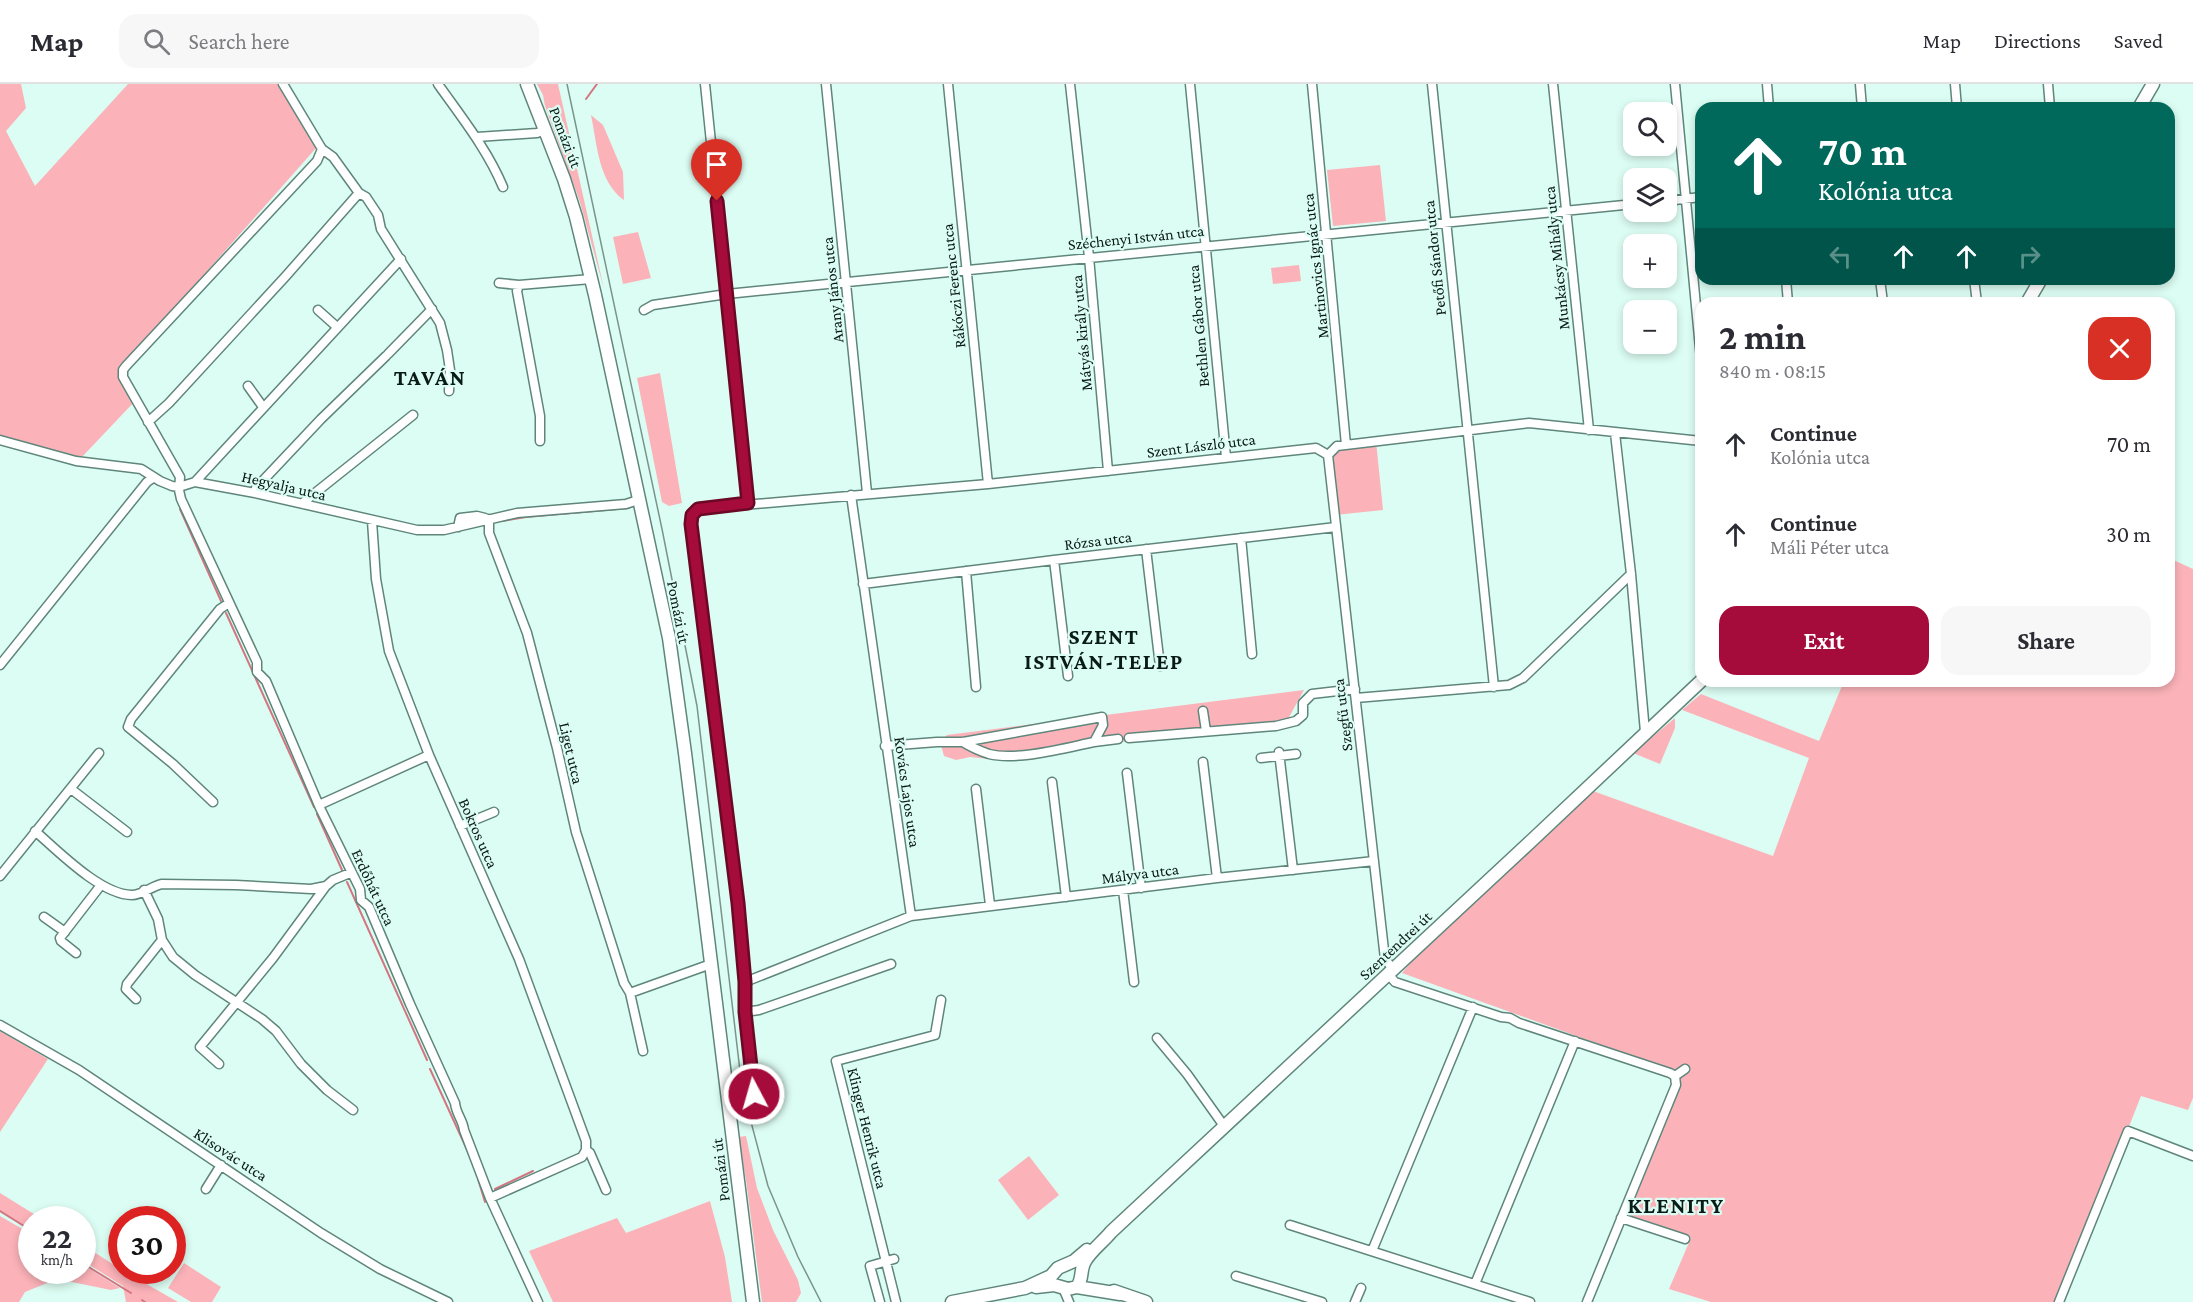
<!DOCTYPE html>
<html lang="en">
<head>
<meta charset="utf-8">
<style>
  :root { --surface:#fff; --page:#f7f7f7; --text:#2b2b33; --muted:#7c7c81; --line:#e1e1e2; --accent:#a50c3b }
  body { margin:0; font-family:"Crimson Pro",serif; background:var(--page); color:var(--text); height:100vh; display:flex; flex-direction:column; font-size:22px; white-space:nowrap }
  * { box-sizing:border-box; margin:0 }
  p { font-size:20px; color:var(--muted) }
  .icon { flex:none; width:33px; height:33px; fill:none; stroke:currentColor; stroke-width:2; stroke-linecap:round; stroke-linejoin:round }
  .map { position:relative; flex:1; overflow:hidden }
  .panel { position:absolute; left:1695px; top:213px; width:480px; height:390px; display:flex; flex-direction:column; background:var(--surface); border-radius:18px; box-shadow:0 3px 9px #0003 }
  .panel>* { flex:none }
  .banner { position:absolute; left:1695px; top:18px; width:480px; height:183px; border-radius:18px; box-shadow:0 3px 9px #0003; background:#00695c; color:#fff; overflow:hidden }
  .tools { position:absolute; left:1623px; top:18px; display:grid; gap:12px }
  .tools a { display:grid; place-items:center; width:54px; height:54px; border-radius:12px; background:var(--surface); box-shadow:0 3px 9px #0003; font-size:30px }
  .speed { position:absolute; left:18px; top:1122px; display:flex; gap:12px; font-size:30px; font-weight:700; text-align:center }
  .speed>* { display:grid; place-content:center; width:78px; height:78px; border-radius:50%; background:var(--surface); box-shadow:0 3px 9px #0003; line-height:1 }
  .speed small { font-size:15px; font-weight:400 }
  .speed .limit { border:9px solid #d22; background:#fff; color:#111 }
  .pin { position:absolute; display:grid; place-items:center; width:51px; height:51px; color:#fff; margin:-62px -26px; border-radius:50% 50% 50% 0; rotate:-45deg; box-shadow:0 0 6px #0007 }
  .pin .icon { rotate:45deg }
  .me { position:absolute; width:66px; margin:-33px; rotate:354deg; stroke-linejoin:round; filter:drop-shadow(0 0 4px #0008) }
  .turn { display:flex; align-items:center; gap:21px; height:126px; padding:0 24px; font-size:27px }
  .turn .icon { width:78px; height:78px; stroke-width:2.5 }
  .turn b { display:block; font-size:42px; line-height:51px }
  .lanes { display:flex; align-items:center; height:57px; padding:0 24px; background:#0003; justify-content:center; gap:30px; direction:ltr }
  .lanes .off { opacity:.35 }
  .round { display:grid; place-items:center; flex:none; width:63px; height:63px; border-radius:18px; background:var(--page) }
  .overview { display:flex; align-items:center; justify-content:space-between; height:102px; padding:0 24px }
  h1 { font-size:36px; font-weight:700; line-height:45px }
  .cta { display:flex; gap:12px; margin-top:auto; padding:12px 24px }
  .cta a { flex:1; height:69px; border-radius:18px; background:var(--accent); color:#fff; font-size:24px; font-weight:700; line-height:69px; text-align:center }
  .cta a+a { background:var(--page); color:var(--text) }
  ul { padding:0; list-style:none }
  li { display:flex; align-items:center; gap:18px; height:90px; padding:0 24px }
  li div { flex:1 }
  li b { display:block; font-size:22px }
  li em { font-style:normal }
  header { display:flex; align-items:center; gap:36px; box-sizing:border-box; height:84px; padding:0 30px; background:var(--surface); border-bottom:2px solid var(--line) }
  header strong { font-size:28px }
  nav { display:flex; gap:33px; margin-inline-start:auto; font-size:21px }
  .search { width:420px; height:54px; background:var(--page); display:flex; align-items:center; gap:15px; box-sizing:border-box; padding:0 21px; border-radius:18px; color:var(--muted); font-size:22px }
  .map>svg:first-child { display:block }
  .green { fill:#fbb3b9 }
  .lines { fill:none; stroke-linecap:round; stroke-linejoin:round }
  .stream { stroke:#d27681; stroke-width:2 }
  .street-casing { stroke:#5f867b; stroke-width:11 }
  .secondary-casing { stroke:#5f867b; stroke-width:15 }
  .street { stroke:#fff; stroke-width:8 }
  .secondary { stroke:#fff; stroke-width:12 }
  .tram { stroke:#7a948c; stroke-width:1.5 }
  .route-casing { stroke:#6b0826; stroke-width:15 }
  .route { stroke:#a50c3b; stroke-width:10 }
  .labels { text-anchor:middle; stroke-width:4.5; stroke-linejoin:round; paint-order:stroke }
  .street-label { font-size:16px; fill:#0a1a16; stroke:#dcfdf3 }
  .district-label { font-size:22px; font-weight:bold; letter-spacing:1.5px; fill:#0a1a16; stroke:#dcfdf3 }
</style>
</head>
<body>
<header>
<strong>Map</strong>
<div class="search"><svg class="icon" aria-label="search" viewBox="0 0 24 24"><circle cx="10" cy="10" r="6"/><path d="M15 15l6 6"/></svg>Search here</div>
<nav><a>Map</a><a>Directions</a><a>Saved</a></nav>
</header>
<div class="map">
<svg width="2193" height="1218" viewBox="0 0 2193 1218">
  <rect width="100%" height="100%" fill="#dcfdf3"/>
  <path class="green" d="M 0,0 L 21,0 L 26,24 L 6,47 L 35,102 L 128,0 L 278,0 L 317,63 L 124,281 L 118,289 L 136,316 L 81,374 L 0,351 Z
    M 537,0 L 558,0 L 604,205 L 580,118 L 545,22 L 543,11 Z
    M 591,31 L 603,41 L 623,88 L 624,116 C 598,98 597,59 591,31 Z
    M 1380,81 L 1386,137 L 1333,142 L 1327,86 Z
    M 638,148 L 651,194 L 623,200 L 613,153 Z
    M 1299,181 L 1301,197 L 1273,200 L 1271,184 Z
    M 660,289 L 682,419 L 669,422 L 662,418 L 637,294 Z
    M 1376,357 L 1383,426 L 1335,431 L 1328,371 L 1337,362 Z
    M 2169,474 L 2193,485 L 2193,1014 L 2188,1026 L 2141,1012 L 2060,1218 L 1711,1218 L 1669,1205 L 1691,1154 L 1628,1134 L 1679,999 L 1673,987 L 1402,889 L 1417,871 L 1452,838 L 1593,707 L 1773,772 L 1809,674 L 1682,626 L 1701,610 L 1819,657 L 1844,597 L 2169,597 Z
    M 1304,606 L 1288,635 L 1121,658 L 1029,672 L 988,675 L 970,673 L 956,676 L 944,672 L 940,658 L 947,651 Z
    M 1675,634 L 1675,644 L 1660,680 L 1633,669 Z
    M 0,947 L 48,975 L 0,1048 Z
    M 746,1052 L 757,1104 L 773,1146 L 798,1196 L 801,1209 L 796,1218 L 762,1218 L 746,1096 L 738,1053 Z
    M 1029,1072 L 1059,1111 L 1028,1136 L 998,1096 Z
    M 0,1109 L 42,1135 L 32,1136 L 31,1146 L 0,1127 Z
    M 710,1117 L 725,1173 L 732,1218 L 553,1218 L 529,1167 L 617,1134 L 626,1149 Z
    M 0,1132 L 31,1150 L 32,1186 L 82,1186 L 83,1181 L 120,1204 L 111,1206 L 57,1195 L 25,1208 L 19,1218 L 0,1218 Z
    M 83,1161 L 122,1186 L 178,1218 L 126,1218 L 123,1202 L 83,1177 Z
    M 184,1179 L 221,1203 L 212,1218 L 191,1218 L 168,1204 Z"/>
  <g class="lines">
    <path class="stream" d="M 586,15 L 597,0
      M 180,425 L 221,517
      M 502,437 L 526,433 L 629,424
      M 226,529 L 314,723
      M 317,730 L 342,786
      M 347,798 L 427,976
      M 430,985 L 469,1070
      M 478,1095 L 485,1118
      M 495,1105 L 533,1087
      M 0,1127 L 32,1147
      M 82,1179 L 131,1209
      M 142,1216 L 145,1218"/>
    <defs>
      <path id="street" d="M 283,0 L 322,65 L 333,73 L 359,109 L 366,113 L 378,131 L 381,145 L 440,239 L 447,266 L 450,286 L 449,307
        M 438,0 C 462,34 487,65 503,103
        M 705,0 L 748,419
        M 826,0 L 867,409
        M 948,0 L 988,400
        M 1070,0 L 1089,173 L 1108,387
        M 1190,0 L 1226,373
        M 1312,0 L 1346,361
        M 1432,0 L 1494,603
        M 1553,0 L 1589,346
        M 1675,0 L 1701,275
        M 1767,0 L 1769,24
        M 1860,0 L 1862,24
        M 1955,0 L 1957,24
        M 2048,0 L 2050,24
        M 477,53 L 537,49 L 546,46
        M 322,65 L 317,77 L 126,282 L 123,286 L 123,293 L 180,393 L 179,406 L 181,415 L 257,578 L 257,588 L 266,597 L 320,724 L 360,805 L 361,816 L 369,823 L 410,920 L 455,1019 C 456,1030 463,1036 464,1046 L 490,1114 L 538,1218
        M 1666,117 L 1701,113
        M 1786,195 L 1788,219
        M 1880,195 L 1883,219
        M 1974,195 L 1977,219
        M 499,199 L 519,201 L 591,195
        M 519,201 L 517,207 L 540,332 L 540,357
        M 318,226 L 337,243
        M 644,226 L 653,221 L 727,210 L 1634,120
        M 388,270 L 432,225
        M 248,302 L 263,323
        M 148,338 L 169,319 L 285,193 L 359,109
        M 1615,349 L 1631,490 L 1645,648
        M 0,356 L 76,377 L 141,385 L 160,397 L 172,402 L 179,403 L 195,398 L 255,409 L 417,446 L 444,446 L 517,429 L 626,420 L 638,416
        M 1328,371 L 1385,875 L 1393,885
        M 1328,371 L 1337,362 L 1529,339 L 1701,357
        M 195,398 L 401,175
        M 255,409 L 256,404 L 321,335 L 386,272
        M 303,420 L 305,417 L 413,331
        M 489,435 L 489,449 L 527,549 L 557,664 L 576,748 L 624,899 L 630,909 L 643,967
        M 372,437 L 376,495 L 389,567 L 429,671 L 519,875 L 586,1057 L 586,1066 L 582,1073 L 490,1114
        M 458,443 L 460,434 L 477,432 L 485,434
        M 1241,454 L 1252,570
        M 1146,465 L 1160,582
        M 1054,476 L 1068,592
        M 966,487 L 976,603
        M 863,500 L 1054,476 L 1336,443
        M 0,581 L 147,398 L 153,394
        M 1356,614 L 1509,601 L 1523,594 L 1631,490
        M 1203,627 L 1206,647
        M 1129,654 L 1276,642 L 1296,637 L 1303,631 L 1303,619 L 1312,610 L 1355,605
        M 1094,658 L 1118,655
        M 885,662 L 937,658 L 963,658 L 1102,633 L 1103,641 L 1094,658 C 1065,664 1017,677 989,670 C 980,667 971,663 963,658
        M 1279,668 L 1293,786
        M 1261,674 L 1296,670
        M 1203,678 L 1217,794
        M 1127,689 L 1141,804
        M 1052,698 L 1066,813
        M 71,705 L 127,748
        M 976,705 L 990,821
        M 213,718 L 173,680 L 128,643 L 131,635 L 220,525 L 229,519
        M 319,721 L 429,671
        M 460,742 L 494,728
        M 35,747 C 58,767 101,811 132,811 C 142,811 152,802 162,800 L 236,801 L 311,805 L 326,802 L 333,796 L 350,789
        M 0,792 L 99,669
        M 144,806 L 158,835 L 162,856 L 173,873 L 195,891 L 262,935 L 276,947 L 301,980 L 327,1006 L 353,1026
        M 1123,806 L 1134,898
        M 911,832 L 1217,794 L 1374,777
        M 44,833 L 65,848
        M 76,869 L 61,857 L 60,854 L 101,801
        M 1388,890 L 1395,898 L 1501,933 L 1510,934 L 1519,939 L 1670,989 L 1675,992
        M 745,898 L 911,832 L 851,411
        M 630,909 L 711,880
        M 136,915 L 126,905 L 127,900 L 162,856
        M 745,928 L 759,926 L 891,880
        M 0,941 L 79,986 L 321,1149 L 380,1185 L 448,1218
        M 1157,954 L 1187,990 L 1224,1042
        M 219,980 L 200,963 L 273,874 L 326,802
        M 1675,992 L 1685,985
        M 756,1030 L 745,928 L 745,898 L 738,819 L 691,440 L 692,431 L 698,425 L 988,400 L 1316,364 L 1328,371
        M 586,1066 L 590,1069 L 606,1106
        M 206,1105 L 221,1081
        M 1621,1134 L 1685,1155
        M 1290,1141 L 1530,1218
        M 1372,1167 L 1473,923
        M 1236,1192 L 1322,1218
        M 1475,1200 L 1575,957
        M 1063,1204 L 1069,1218
        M 880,1218 L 870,1182 L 894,1175
        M 896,1218 L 836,977 L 935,951 L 941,916
        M 1355,1218 L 1361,1204
        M 1587,1218 L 1676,1001 L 1675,992
        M 2059,1218 L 2128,1047 L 2193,1072"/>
      <path id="secondary" d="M 527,0 L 564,95 L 576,133 L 595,211 L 669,554 L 685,669 L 753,1218
        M 2139,24 L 2153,0
        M 2027,219 L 2041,195
        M 1036,1203 L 1054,1201 L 1068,1205 L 1077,1203 L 1120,1210
        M 1077,1203 C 1083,1195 1080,1188 1084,1179 C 1089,1168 1103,1158 1111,1148 L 1529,759 L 1701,597
        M 1114,1207 L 1146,1218
        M 952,1218 L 1025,1204 L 1051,1192 L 1058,1184 L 1074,1177 L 1087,1166"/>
    </defs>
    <use href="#street" class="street-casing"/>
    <use href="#secondary" class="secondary-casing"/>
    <use href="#street" class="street"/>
    <use href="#secondary" class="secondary"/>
    <path class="tram" d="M 567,0 L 662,445 L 697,622 L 742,1004 L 768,1102 L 798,1173 L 821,1218"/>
  </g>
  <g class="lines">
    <defs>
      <path id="route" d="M 717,117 L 748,419 L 698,425 L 692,431 L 691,440 L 738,819 L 745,898 L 745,928 L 754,1010"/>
    </defs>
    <use href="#route" class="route-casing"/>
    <use href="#route" class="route"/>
  </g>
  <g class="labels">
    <g class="street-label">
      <text transform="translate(566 53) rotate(69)" y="6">Pomázi út</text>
      <text transform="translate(1136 153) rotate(-6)" y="6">Széchenyi István utca</text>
      <text transform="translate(1434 174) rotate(-96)" y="6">Petőfi Sándor utca</text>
      <text transform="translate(1556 174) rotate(-96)" y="6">Munkácsy Mihály utca</text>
      <text transform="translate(1315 182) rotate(-96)" y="6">Martinovics Ignác utca</text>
      <text transform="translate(953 202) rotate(-96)" y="6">Rákóczi Ferenc utca</text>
      <text transform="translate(832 206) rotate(-96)" y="6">Arany János utca</text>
      <text transform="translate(1198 242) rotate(-95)" y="6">Bethlen Gábor utca</text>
      <text transform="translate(1081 249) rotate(-95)" y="6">Mátyás király utca</text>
      <text transform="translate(1201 361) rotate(-7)" y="6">Szent László utca</text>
      <text transform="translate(284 401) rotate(13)" y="6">Hegyalja utca</text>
      <text transform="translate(1098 456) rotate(-7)" y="6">Rózsa utca</text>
      <text transform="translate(679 528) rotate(79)" y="6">Pomázi út</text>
      <text transform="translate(1342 631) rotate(-97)" y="6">Szegfű utca</text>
      <text transform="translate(572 669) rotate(77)" y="6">Liget utca</text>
      <text transform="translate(908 708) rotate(82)" y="6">Kovács Lajos utca</text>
      <text transform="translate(479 749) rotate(66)" y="6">Bokros utca</text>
      <text transform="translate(1140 789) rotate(-7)" y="6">Mályva utca</text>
      <text transform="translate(374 803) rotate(65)" y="6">Erdőhát utca</text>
      <text transform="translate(1395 861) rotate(-43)" y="6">Szentendrei út</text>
      <text transform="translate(868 1044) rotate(76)" y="6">Klinger Henrik utca</text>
      <text transform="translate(231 1070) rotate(33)" y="6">Klisovác utca</text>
      <text transform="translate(720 1086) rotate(-97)" y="6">Pomázi út</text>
    </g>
    <g class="district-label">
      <text x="430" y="301">TAVÁN</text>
      <text x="1104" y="560">SZENT<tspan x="1104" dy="25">ISTVÁN-TELEP</tspan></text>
      <text x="1676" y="1129">KLENITY</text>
    </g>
  </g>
</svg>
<div class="tools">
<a><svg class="icon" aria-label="search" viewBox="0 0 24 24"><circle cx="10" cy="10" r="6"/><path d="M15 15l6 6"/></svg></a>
<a><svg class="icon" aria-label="layers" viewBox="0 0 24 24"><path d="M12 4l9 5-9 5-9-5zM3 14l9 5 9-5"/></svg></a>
<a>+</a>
<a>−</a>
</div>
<div class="speed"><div>22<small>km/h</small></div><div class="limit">30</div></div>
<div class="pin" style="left:717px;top:117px;background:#d93025"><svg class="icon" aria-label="arrive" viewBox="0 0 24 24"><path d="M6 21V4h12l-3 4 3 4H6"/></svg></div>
<svg class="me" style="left:754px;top:1010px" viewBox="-20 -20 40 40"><circle r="17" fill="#a50c3b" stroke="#fff" stroke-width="3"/><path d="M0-11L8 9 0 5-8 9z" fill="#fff"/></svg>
<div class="banner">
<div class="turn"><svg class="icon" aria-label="ahead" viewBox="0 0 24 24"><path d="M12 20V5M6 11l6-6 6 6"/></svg><div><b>70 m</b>Kolónia utca</div></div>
<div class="lanes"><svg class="icon off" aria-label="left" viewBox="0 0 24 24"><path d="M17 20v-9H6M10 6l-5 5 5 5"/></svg><svg class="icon" aria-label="ahead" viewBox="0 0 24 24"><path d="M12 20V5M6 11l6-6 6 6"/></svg><svg class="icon" aria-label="ahead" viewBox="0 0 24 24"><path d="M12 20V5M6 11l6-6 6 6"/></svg><svg class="icon off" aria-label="right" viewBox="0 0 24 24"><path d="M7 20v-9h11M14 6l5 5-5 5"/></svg></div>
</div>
<section class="panel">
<div class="overview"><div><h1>2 min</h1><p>840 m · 08:15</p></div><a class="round" style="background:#d93025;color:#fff"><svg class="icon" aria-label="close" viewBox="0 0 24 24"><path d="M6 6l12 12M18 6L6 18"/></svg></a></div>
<ul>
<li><svg class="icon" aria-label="ahead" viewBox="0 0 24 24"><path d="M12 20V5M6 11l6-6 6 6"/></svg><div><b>Continue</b><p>Kolónia utca</p></div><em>70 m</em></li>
<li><svg class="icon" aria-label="ahead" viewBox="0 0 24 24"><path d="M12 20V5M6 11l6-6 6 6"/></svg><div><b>Continue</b><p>Máli Péter utca</p></div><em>30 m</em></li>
</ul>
<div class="cta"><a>Exit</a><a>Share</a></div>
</section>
</div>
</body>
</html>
